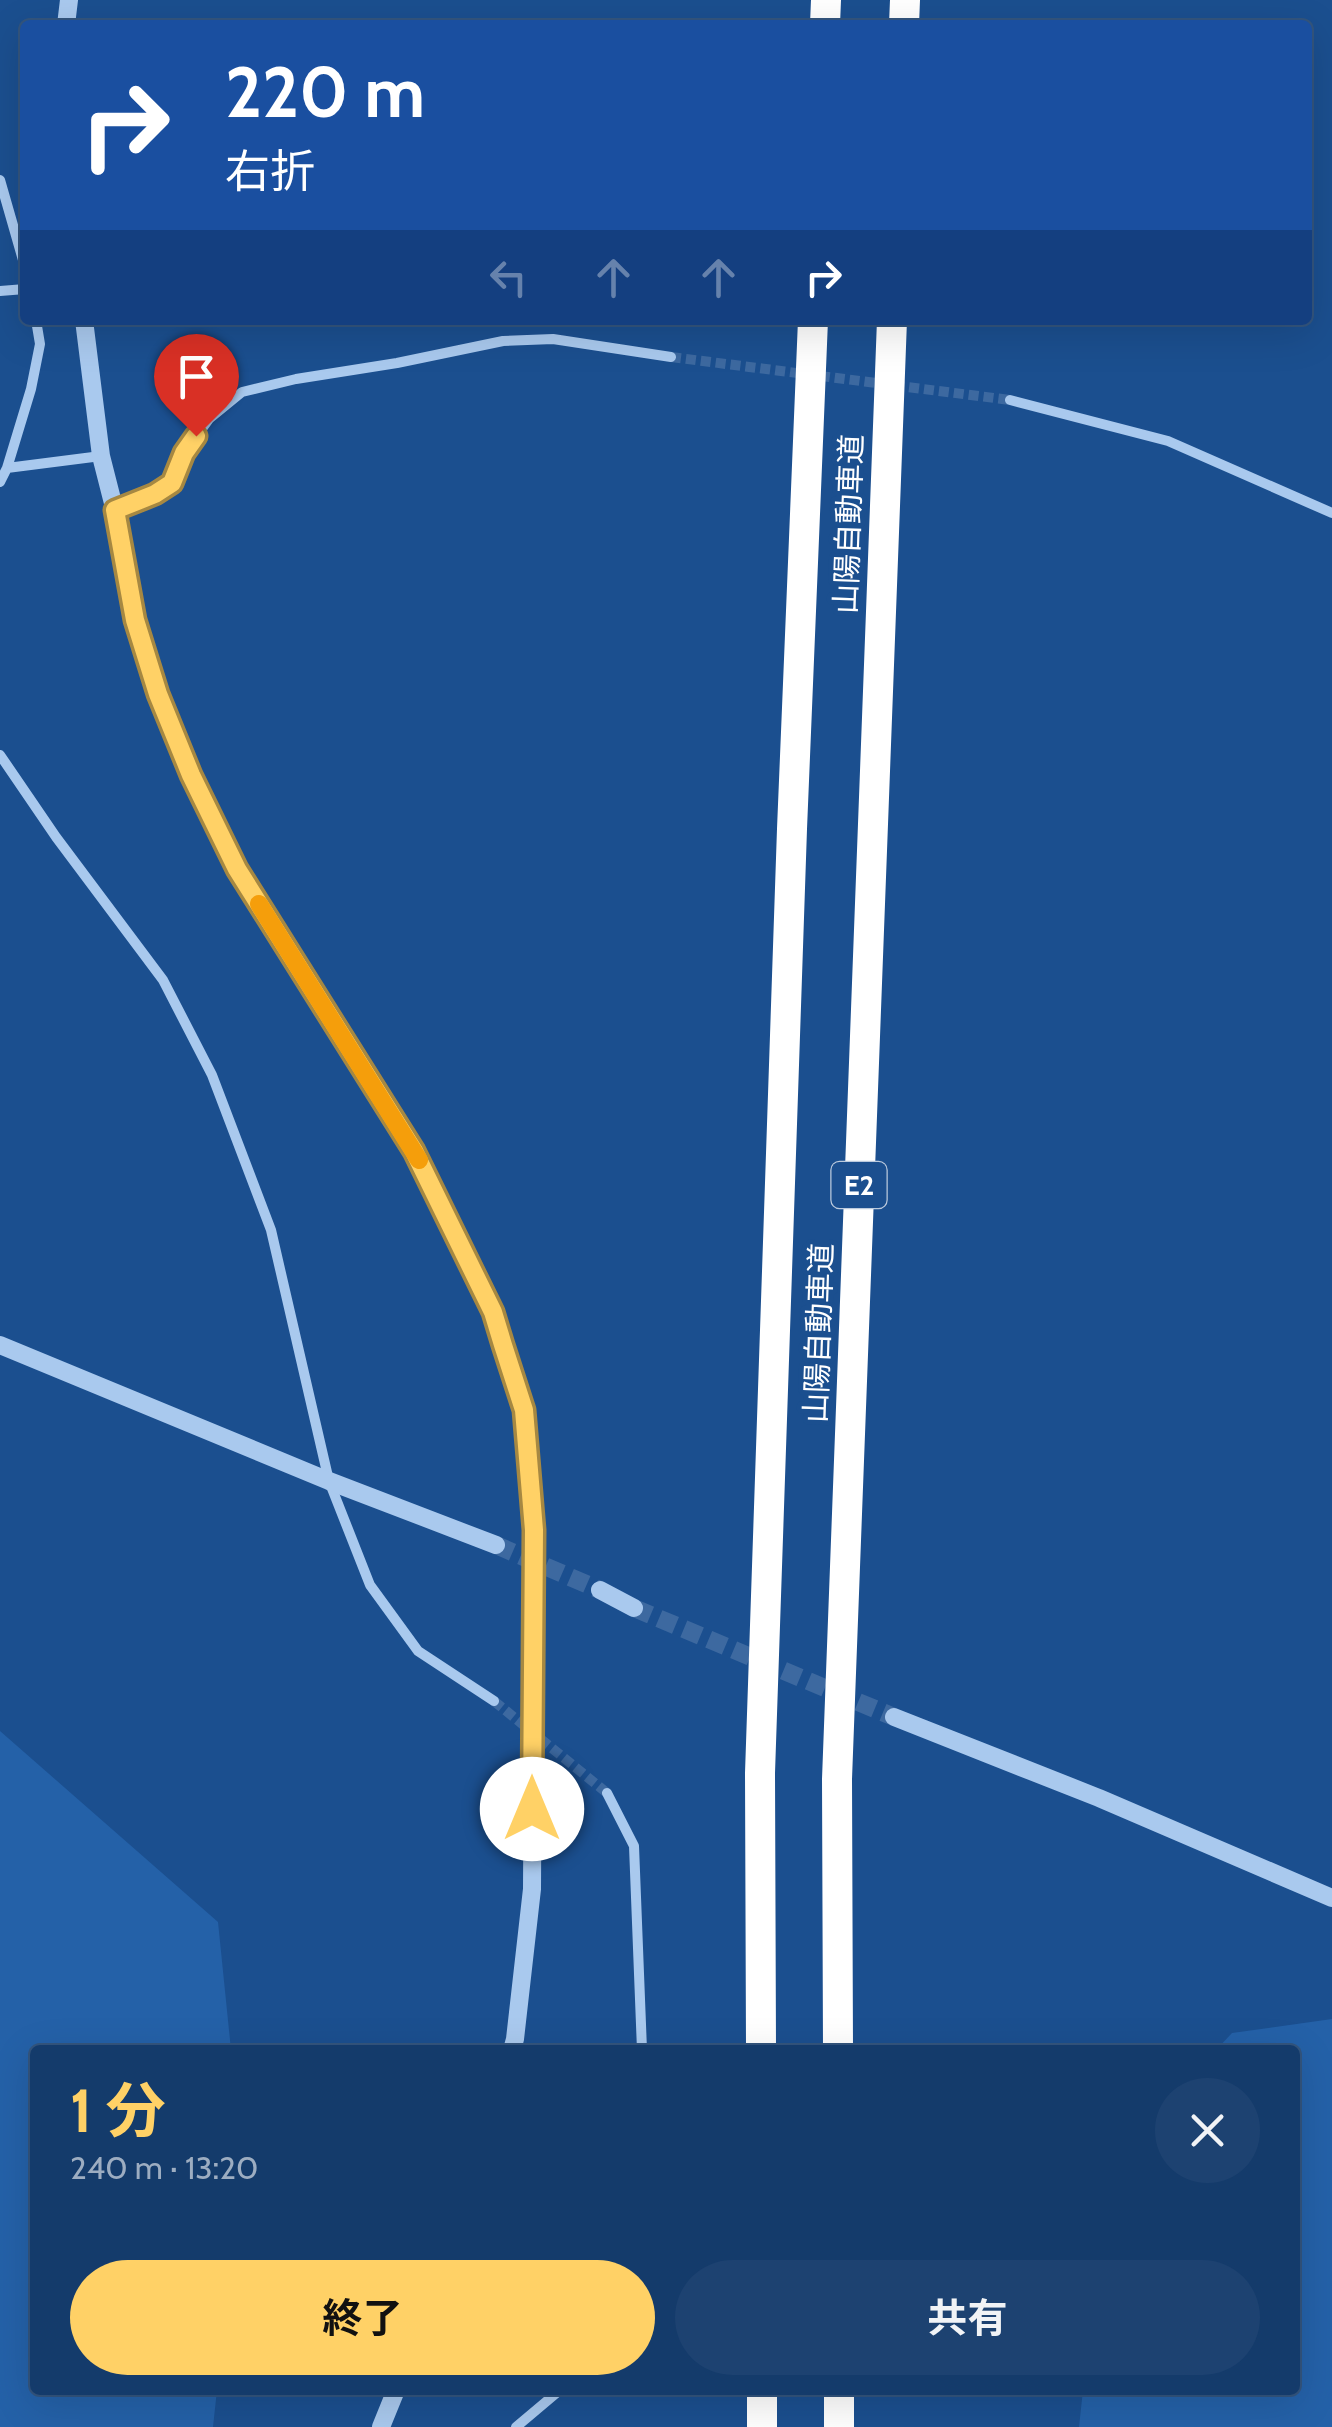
<!DOCTYPE html>
<html lang="ja">
<head>
<meta charset="utf-8">
<style>
  :root { --surface:#143b6b; --page:#1d4271; --text:#f1f3f6; --muted:#9dadc1; --line:#33557e; --accent:#ffd166 }
  body { margin:0; font-family:Cabin,"Noto Sans JP",sans-serif; background:var(--page); color:var(--text); height:100vh; display:flex; flex-direction:column; font-size:38px; white-space:nowrap }
  * { box-sizing:border-box; margin:0 }
  p { font-size:32px; color:var(--muted) }
  .icon { flex:none; width:55px; height:55px; fill:none; stroke:currentColor; stroke-width:2; stroke-linecap:round; stroke-linejoin:round }
  .map { position:relative; flex:1; overflow:hidden }
  .sheet { position:absolute; left:30px; top:2045px; width:1270px; height:350px; display:flex; flex-direction:column; background:var(--surface); border-radius:10px; box-shadow:0 10px 40px #0002,0 0 0 2px var(--line) }
  .sheet>* { flex:none }
  .top-card { position:absolute; left:20px; top:20px; width:1292px; height:305px; border-radius:10px; box-shadow:0 10px 40px #0002,0 0 0 2px var(--line); background:#1a4fa0; color:#fff; overflow:hidden }
  .pin { position:absolute; display:grid; place-items:center; width:85px; height:85px; color:#fff; margin:-102px -42px; border-radius:50% 50% 50% 0; rotate:-45deg; box-shadow:0 0 10px #0007 }
  .pin .icon { rotate:45deg }
  .me { position:absolute; width:110px; margin:-55px; rotate:0deg; stroke-linejoin:round; filter:drop-shadow(0 0 8px #0008) }
  .turn { display:flex; align-items:center; gap:35px; height:210px; padding:0 40px; font-size:45px }
  .turn .icon { width:130px; height:130px; stroke-width:2.5 }
  .turn b { display:block; font-size:70px; line-height:85px }
  .lanes { display:flex; align-items:center; height:95px; padding:0 40px; background:#0003; justify-content:center; gap:50px; direction:ltr }
  .lanes .off { opacity:.35 }
  .round { display:grid; place-items:center; flex:none; width:105px; height:105px; border-radius:52px; background:var(--page) }
  .summary { display:flex; align-items:center; justify-content:space-between; height:170px; padding:0 40px }
  h1 { font-size:60px; font-weight:700; line-height:75px; color:var(--accent) }
  .primary-button { display:flex; gap:20px; margin-top:auto; padding:20px 40px }
  .primary-button a { flex:1; height:115px; border-radius:60px; background:var(--accent); color:#111; font-size:40px; font-weight:700; line-height:115px; text-align:center }
  .primary-button a+a { background:var(--page); color:var(--text) }
  .map>svg:first-child { display:block }
  .green { fill:#2461a8 }
  .lines { fill:none; stroke-linecap:round; stroke-linejoin:round }
  .minor-tunnel { stroke:#3d69a0; stroke-width:10; stroke-dasharray:10 5; stroke-linecap:butt }
  .tertiary-tunnel { stroke:#3d69a0; stroke-width:18; stroke-dasharray:18 9; stroke-linecap:butt }
  .minor { stroke:#a9c9ee; stroke-width:10 }
  .tertiary { stroke:#a9c9ee; stroke-width:18 }
  .motorway { stroke:#fff; stroke-width:30 }
  .route-casing { stroke:#a68842; stroke-width:25 }
  .route { stroke:#ffd166; stroke-width:18 }
  .slow { stroke:#f59e0b; stroke-width:18 }
  .labels { text-anchor:middle; stroke-width:10; stroke-linejoin:round; paint-order:stroke }
  .shield { fill:#1b4f8f; stroke:#bbcadd; stroke-width:2.5 }
  .shield-label { font-size:28px; font-weight:bold; fill:#fff }
  .street-label { font-size:30px; fill:#fff; stroke:#1b4f8f }
</style>
</head>
<body>
<div class="map">
<svg width="1332" height="2427" viewBox="0 0 1332 2427">
  <rect width="100%" height="100%" fill="#1b4f8f"/>
  <path class="green" d="M 0,1731 L 218,1922 L 231,2050 L 35,2050 L 35,2390 L 217,2390 L 213,2427 L 0,2427 Z
    M 1332,2019 L 1332,2427 L 1079,2427 L 1083,2390 L 1295,2390 L 1295,2050 L 1216,2050 L 1232,2033 Z"/>
  <g class="lines">
    <path class="minor-tunnel" d="M 671,357 L 1010,400
      M 494,1701 L 607,1793"/>
    <path class="tertiary-tunnel" d="M 496,1545 L 600,1590
      M 634,1608 L 894,1717"/>
    <path class="minor" d="M 0,180 L 25,267
      M 0,291 L 25,289
      M 1010,400 L 1168,441 L 1332,513
      M 7,468 L 101,456
      M 0,482 L 7,468 L 31,389 L 40,344 L 36,320
      M 115,511 L 155,494 L 172,483 L 184,453 L 209,419 L 242,392 L 296,379 L 397,363 L 503,341 L 553,339 L 671,357
      M 0,755 L 56,837 L 163,980 L 212,1075 L 271,1230 L 329,1481 L 370,1585 L 418,1651 L 494,1701
      M 607,1793 L 634,1846 L 642,2050
      M 516,2427 L 560,2390"/>
    <path class="tertiary" d="M 66,25 L 69,0
      M 84,320 L 101,456 L 115,511 L 135,619 L 158,694 L 191,775 L 237,869 L 414,1151 L 493,1312 L 524,1410 L 534,1530 L 532,1889 L 515,2039 L 512,2050
      M 0,1345 L 329,1481 L 496,1545
      M 600,1590 L 634,1608
      M 894,1717 L 1099,1798 L 1332,1898
      M 381,2427 L 396,2390"/>
    <path class="motorway" d="M 825,25 L 826,0
      M 904,25 L 905,0
      M 761,2050 L 760,1773 L 792,829 L 813,320
      M 838,2050 L 837,1779 L 892,320
      M 762,2390 L 762,2427
      M 839,2390 L 839,2427"/>
  </g>
  <g class="lines">
    <defs>
      <path id="route" d="M 196,436 L 184,453 L 172,483 L 155,494 L 115,510 L 135,620 L 158,694 L 191,775 L 237,869 L 414,1151 L 493,1312 L 503,1345 L 524,1410 L 534,1530 L 532,1809"/>
    </defs>
    <use href="#route" class="route-casing"/>
    <use href="#route" class="route"/>
    <path class="slow" d="M 259,904 L 419,1160"/>
  </g>
  <g class="labels">
    <rect class="shield" x="831.5" y="1162" width="55" height="46" rx="8"/>
    <g class="shield-label">
      <text x="859" y="1195">E2</text>
    </g>
    <g class="street-label">
      <text transform="translate(849 524) rotate(-88)" y="10">山陽自動車道</text>
      <text transform="translate(819 1333) rotate(-88)" y="10">山陽自動車道</text>
    </g>
  </g>
</svg>
<div class="pin" style="left:196px;top:436px;background:#d93025"><svg class="icon" aria-label="arrive" viewBox="0 0 24 24"><path d="M6 21V4h12l-3 4 3 4H6"/></svg></div>
<svg class="me" style="left:532px;top:1809px" viewBox="-20 -20 40 40"><circle r="19" fill="#fff"/><path d="M0-13L10 11 0 6-10 11z" fill="#ffd166"/></svg>
<div class="top-card">
<div class="turn"><svg class="icon" aria-label="right" viewBox="0 0 24 24"><path d="M7 20v-9h11M14 6l5 5-5 5"/></svg><div><b>220 m</b>右折</div></div>
<div class="lanes"><svg class="icon off" aria-label="left" viewBox="0 0 24 24"><path d="M17 20v-9H6M10 6l-5 5 5 5"/></svg><svg class="icon off" aria-label="ahead" viewBox="0 0 24 24"><path d="M12 20V5M6 11l6-6 6 6"/></svg><svg class="icon off" aria-label="ahead" viewBox="0 0 24 24"><path d="M12 20V5M6 11l6-6 6 6"/></svg><svg class="icon" aria-label="right" viewBox="0 0 24 24"><path d="M7 20v-9h11M14 6l5 5-5 5"/></svg></div>
</div>
<section class="sheet">
<div class="summary"><div><h1>1 分</h1><p>240 m · 13:20</p></div><a class="round"><svg class="icon" aria-label="close" viewBox="0 0 24 24"><path d="M6 6l12 12M18 6L6 18"/></svg></a></div>
<div class="primary-button"><a>終了</a><a>共有</a></div>
</section>
</div>
</body>
</html>
